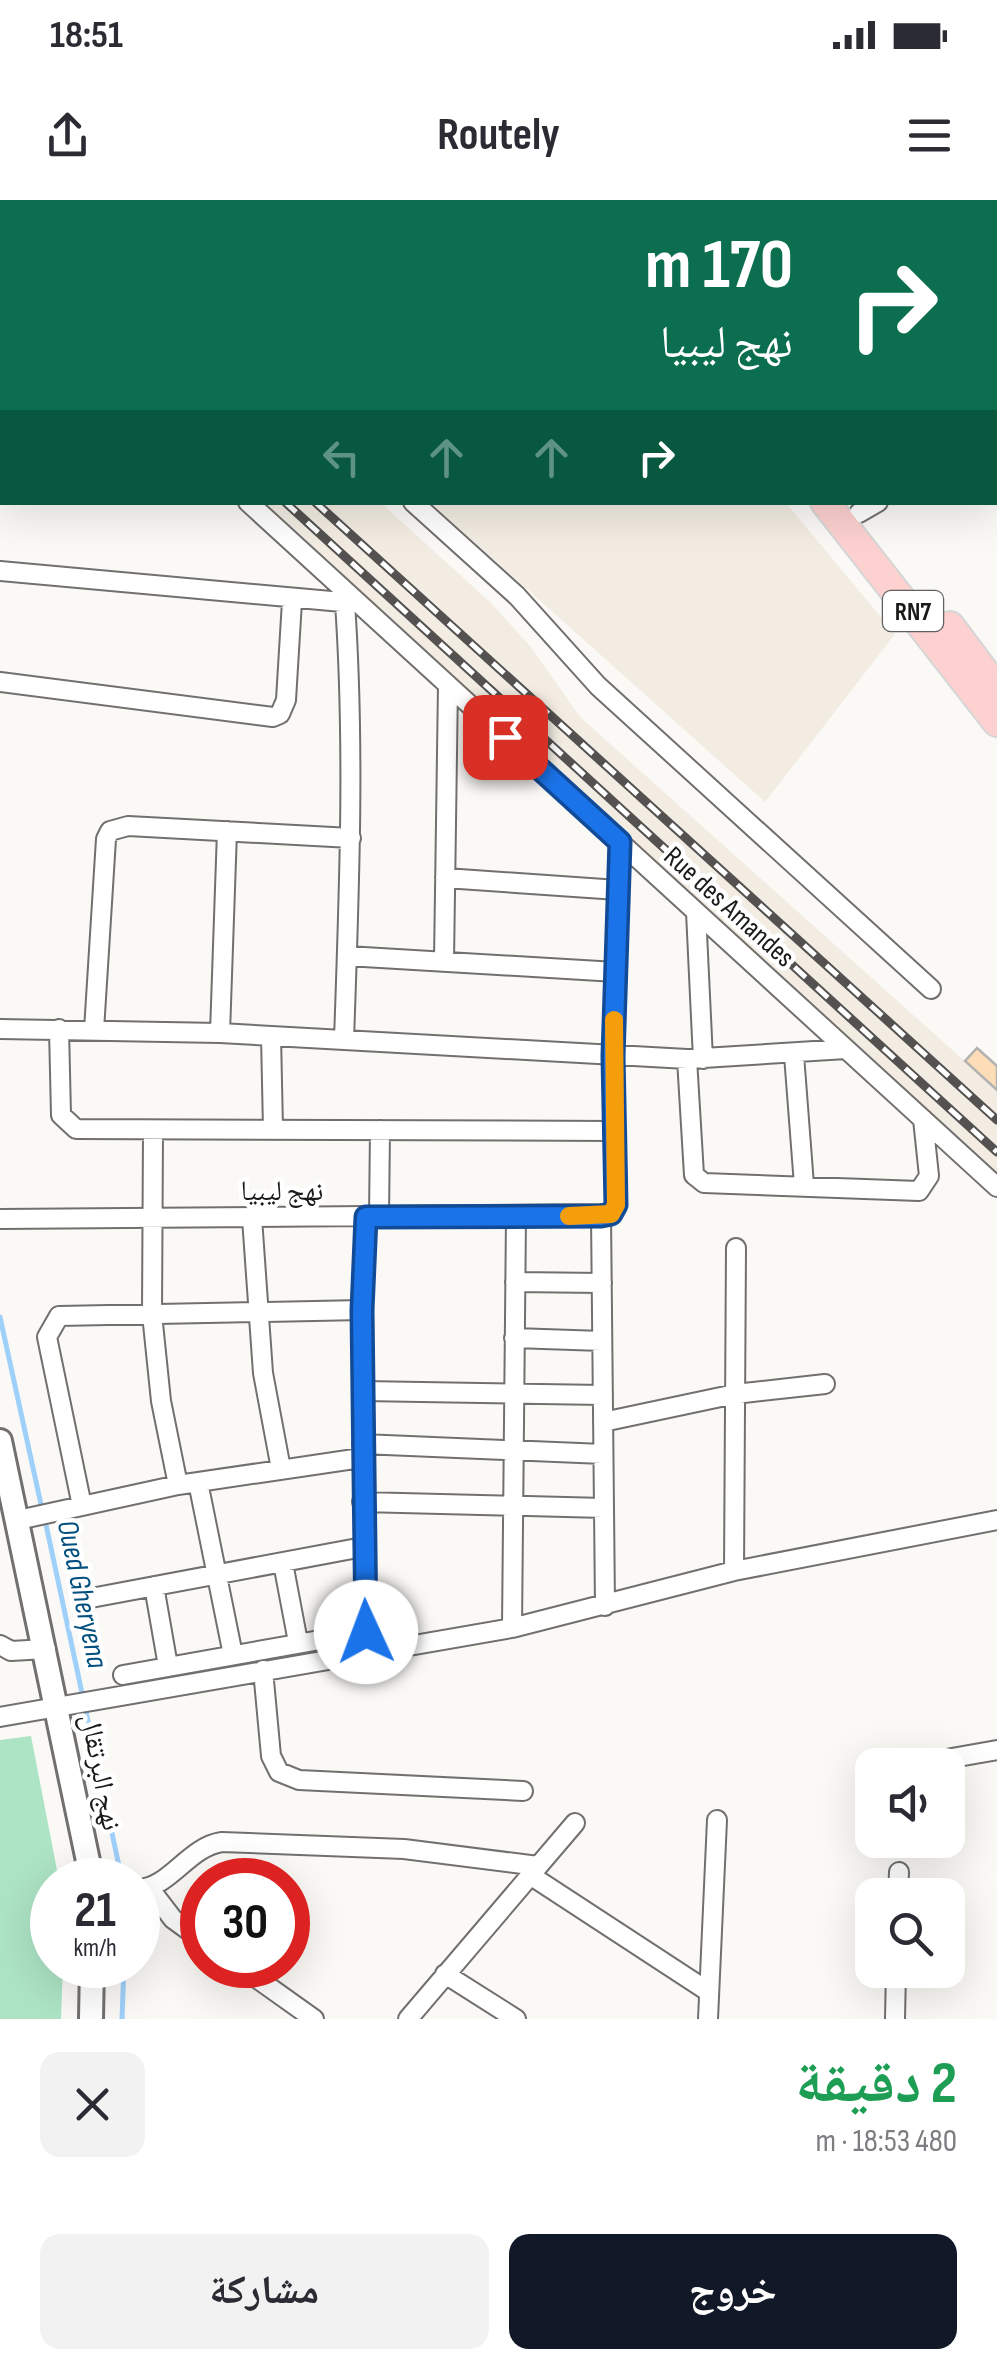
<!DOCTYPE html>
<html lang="ar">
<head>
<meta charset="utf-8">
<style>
  :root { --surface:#fff; --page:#f2f2f3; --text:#2b2b33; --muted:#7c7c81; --accent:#111827 }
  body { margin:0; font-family:"Sofia Sans Condensed","Noto Naskh Arabic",sans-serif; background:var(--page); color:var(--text); direction:rtl; height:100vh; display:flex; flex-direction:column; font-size:38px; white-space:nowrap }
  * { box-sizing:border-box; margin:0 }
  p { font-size:32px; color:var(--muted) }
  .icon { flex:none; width:55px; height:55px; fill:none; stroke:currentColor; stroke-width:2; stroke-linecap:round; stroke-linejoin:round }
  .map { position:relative; height:1819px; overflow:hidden; direction:ltr }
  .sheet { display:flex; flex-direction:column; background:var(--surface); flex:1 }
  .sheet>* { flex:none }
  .banner { position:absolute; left:0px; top:0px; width:998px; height:305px; box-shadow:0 10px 40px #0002; direction:rtl; background:#0b6e4f; color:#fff; overflow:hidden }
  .controls { position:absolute; left:855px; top:1548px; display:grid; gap:20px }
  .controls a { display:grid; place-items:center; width:110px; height:110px; border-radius:20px; background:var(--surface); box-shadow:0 10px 40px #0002; font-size:50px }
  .speed { position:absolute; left:30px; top:1658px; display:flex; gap:20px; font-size:50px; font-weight:700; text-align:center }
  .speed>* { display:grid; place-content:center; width:130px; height:130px; border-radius:50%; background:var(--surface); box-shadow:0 10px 40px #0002; line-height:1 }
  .speed small { font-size:25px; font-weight:400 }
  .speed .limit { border:15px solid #d22; background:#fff; color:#111 }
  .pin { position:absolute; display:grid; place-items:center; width:85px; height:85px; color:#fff; margin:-42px; border-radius:20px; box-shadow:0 5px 15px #0006 }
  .me { position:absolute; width:110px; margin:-55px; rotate:358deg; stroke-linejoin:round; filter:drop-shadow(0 0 8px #0008) }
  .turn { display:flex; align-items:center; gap:35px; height:210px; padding:0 40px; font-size:45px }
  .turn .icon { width:130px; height:130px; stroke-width:2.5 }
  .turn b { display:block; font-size:70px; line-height:85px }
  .lanes { display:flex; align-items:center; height:95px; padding:0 40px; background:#0003; justify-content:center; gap:50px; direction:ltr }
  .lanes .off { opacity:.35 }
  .round { display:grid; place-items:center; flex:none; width:105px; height:105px; border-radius:20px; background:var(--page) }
  .summary { display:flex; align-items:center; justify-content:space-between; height:170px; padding:0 40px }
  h1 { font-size:60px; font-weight:700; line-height:75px; color:#1e9e55 }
  .primary-button { display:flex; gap:20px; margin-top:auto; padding:20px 40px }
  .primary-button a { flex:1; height:115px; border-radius:20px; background:var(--accent); color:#fff; font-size:40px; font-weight:700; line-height:115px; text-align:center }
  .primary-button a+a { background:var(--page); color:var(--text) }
  .status { display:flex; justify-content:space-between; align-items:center; height:70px; padding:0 50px; background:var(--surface); direction:ltr }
  .status svg { height:28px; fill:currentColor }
  header { display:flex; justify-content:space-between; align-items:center; height:130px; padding:0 40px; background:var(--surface); font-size:45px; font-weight:700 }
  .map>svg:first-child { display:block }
  .built { fill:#f2ece2 }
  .green { fill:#ade4c5 }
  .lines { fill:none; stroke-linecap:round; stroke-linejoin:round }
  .stream { stroke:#9fd0fa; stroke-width:5 }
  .building { fill:#fcddb8; stroke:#b4b2b0; stroke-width:2.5 }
  .minor-casing { stroke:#72706e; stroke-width:22 }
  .tertiary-casing { stroke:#72706e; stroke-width:28 }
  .primary-casing { stroke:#d6d6d6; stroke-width:32 }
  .minor { stroke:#fff; stroke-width:18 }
  .tertiary { stroke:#fff; stroke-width:22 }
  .primary { stroke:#fcd1cf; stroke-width:28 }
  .rail-casing { stroke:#535251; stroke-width:9 }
  .rail { stroke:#fff; stroke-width:5; stroke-dasharray:15; stroke-linecap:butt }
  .route-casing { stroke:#114b97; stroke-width:25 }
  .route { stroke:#1a73e8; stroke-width:18 }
  .slow { stroke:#f59e0b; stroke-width:18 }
  .labels { text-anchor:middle; stroke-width:9; stroke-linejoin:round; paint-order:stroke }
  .shield { fill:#fff; stroke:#5f5f5e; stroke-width:2.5 }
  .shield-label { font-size:25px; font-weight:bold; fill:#1b1a19 }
  .street-label { font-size:28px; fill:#1b1a19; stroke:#fff }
  .water-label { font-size:30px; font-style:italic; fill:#014f7e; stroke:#fff }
</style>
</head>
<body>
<div class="status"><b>18:51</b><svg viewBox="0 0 49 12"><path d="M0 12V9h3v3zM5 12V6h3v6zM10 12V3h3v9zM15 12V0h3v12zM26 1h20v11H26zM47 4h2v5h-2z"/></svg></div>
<header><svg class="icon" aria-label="menu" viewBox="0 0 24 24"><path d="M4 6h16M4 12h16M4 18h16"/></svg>Routely<svg class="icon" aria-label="share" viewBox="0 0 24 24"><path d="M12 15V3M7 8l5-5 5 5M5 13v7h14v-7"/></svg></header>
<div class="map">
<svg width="997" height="1819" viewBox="0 0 997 1819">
  <rect width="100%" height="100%" fill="#faf9f6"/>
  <path class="built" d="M 170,0 L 536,0 L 538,2 L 167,2 Z
    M 265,303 L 381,303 L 491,403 L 530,446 L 580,517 L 997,890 L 997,973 Z
    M 431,303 L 786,303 L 895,434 L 765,602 Z"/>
  <path class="green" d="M 31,1536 L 57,1670 L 58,1680 L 52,1680 L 52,1765 L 63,1765 L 61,1819 L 0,1819 L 0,1540 Z"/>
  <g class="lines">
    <path class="stream" d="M 0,1117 L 42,1309
      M 45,1320 L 122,1680
      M 122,1819 L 124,1765"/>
  </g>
  <path class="building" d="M 977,848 L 997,866 L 997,890 L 965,861 Z"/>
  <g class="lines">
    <defs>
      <path id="minor" d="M 75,0 L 78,2
        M 908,0 L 909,2
        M 0,78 L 2,80
        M 995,168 L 997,172
        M 995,237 L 997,236
        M 248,302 L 997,987
        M 413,302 L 517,396 L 598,486 L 931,789
        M 859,313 L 878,302
        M 0,371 L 353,403
        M 0,482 L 273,517 L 280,514 L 286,500 L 292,401
        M 445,678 L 618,690
        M 696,712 L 703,859
        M 347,756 L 616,772
        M 444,761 L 448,485
        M 0,829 L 220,833 L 687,859 L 846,849
        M 59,829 L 61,915 L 76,929 L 615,931
        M 94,830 L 106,639 L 110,631 L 128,626 L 351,638
        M 220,833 L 227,631
        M 271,836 L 273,929
        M 344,840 C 349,694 355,549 345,403
        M 794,855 L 804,985
        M 687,859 L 694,975 L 704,983 L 919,991 L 929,976 L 923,919
        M 153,932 L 152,1114 L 161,1201 L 178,1285
        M 601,1015 L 605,1406
        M 379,1017 L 380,930
        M 252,1018 L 263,1173 L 281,1269
        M 0,1019 L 611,1014 L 617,999 L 613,856 L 619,642
        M 515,1082 L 602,1083
        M 514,1138 L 602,1141
        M 363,1191 L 603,1195
        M 603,1222 L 735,1194 L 825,1184
        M 362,1244 L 603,1254
        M 198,1282 L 233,1455
        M 362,1302 L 604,1308
        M 82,1306 L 47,1137 L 59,1116 L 362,1110
        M 18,1320 L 178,1285 L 361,1258
        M 283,1363 L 298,1442
        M 734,1371 L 736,1048
        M 154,1386 L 168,1466
        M 91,1398 L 363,1347
        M 512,1428 L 516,1016
        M 0,1445 L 11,1451 L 46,1449
        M 366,1455 L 362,1110 L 366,1017
        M 263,1470 L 271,1556 L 279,1572 L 299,1580 L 523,1591
        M 123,1475 L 365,1432
        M 0,1517 L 512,1428 L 734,1371 L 997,1320
        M 912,1565 L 997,1550
        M 530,1675 L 709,1792
        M 138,1689 C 170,1688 188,1647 222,1642 L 404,1649 L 538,1666
        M 150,1689 L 173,1719 L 202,1740
        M 898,1695 L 899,1672
        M 238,1765 L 314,1819
        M 445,1774 L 516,1819
        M 408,1819 L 575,1623
        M 708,1819 L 717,1620
        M 895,1819 L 896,1770"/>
      <path id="tertiary" d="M 0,1241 L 92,1680
        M 91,1819 L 92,1765"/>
      <path id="primary" d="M 572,0 L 574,2
        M 597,0 L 599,2
        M 825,302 L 997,522
        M 950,426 L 997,489"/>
    </defs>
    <use href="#minor" class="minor-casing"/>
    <use href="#tertiary" class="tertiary-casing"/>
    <use href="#primary" class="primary-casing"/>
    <use href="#minor" class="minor"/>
    <use href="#tertiary" class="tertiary"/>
    <use href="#primary" class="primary"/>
    <defs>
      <path id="rail" d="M 2,0 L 4,2
        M 0,42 L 2,44
        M 285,302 L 997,952
        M 315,302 L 997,920"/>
    </defs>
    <use href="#rail" class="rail-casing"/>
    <use href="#rail" class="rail"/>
  </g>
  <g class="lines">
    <defs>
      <path id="route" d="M 366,1432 L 362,1110 L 366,1017 L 601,1016 L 611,1014 L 616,1005 L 613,856 L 620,642 L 505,537"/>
    </defs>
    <use href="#route" class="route-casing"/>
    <use href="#route" class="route"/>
    <path class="slow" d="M 569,1016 L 611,1014 L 616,1005 L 614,820"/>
  </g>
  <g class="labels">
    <rect class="shield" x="883" y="391" width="60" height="40" rx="8"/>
    <g class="shield-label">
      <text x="913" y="420">RN7</text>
    </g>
    <g class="street-label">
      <text transform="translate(730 706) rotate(42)" y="10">Rue des Amandes</text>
      <text x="282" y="1000">نهج ليبيا</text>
      <text transform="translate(102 1572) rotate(79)" y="10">نهج البرتقال</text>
    </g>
    <g class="water-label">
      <text transform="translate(83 1394) rotate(78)" y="10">Oued Gheryena</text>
    </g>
  </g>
</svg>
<div class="controls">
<a><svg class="icon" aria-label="sound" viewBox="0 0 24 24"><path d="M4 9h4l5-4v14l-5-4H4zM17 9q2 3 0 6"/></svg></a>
<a><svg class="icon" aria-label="search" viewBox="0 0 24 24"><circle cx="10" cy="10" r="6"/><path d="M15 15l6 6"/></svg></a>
</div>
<div class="speed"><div>21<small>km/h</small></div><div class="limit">30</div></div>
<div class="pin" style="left:505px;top:537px;background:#d93025"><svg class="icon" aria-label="arrive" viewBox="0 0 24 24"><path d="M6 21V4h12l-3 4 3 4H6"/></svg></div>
<svg class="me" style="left:366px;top:1432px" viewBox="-20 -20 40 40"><circle r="19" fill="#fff"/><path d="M0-13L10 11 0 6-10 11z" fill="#1a73e8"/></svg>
<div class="banner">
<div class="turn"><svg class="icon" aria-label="right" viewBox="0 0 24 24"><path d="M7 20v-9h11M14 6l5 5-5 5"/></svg><div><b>170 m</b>نهج ليبيا</div></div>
<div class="lanes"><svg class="icon off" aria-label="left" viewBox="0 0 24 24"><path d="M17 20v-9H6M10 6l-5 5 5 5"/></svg><svg class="icon off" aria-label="ahead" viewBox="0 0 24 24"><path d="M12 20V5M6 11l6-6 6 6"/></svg><svg class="icon off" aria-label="ahead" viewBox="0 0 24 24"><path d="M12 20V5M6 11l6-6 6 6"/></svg><svg class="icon" aria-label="right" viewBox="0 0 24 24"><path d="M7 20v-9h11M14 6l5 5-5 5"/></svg></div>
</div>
</div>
<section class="sheet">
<div class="summary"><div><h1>2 دقيقة</h1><p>480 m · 18:53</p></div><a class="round"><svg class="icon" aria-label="close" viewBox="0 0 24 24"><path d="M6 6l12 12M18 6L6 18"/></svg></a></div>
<div class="primary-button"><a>خروج</a><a>مشاركة</a></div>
</section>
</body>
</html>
